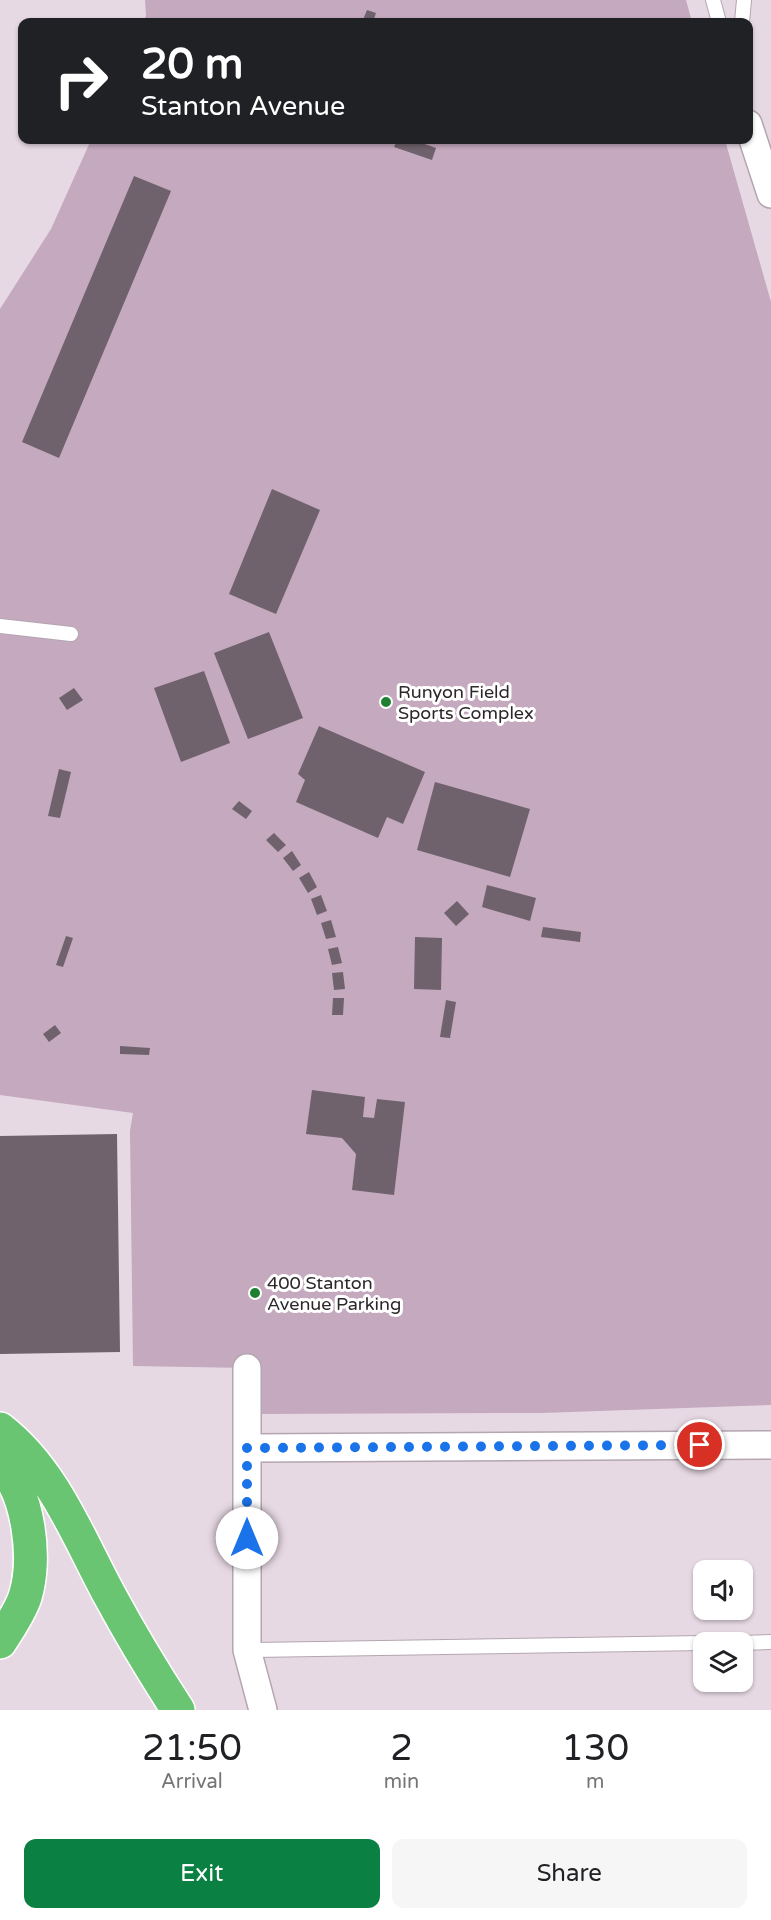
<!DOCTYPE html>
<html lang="en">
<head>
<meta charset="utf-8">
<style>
  :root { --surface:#fff; --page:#f6f6f6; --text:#202124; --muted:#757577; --accent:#0b8043 }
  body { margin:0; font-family:"Varela Round",sans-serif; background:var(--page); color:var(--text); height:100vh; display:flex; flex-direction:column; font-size:22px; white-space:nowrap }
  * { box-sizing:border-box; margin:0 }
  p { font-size:20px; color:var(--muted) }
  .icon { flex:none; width:33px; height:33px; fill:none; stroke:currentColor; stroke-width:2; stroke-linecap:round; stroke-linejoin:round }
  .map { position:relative; height:1710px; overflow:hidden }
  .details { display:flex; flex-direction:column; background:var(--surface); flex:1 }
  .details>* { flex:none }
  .guide { position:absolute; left:18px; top:18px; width:735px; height:126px; border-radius:12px; box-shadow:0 2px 4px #0004; background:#202124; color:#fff; overflow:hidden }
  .controls { position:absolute; left:693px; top:1560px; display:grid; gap:12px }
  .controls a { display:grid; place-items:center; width:60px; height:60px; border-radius:12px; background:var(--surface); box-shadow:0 2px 4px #0004; font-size:30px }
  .pin { position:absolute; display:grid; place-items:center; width:51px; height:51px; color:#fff; margin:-26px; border:3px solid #fff; border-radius:50%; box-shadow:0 2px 6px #0007 }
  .me { position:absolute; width:66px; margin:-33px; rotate:0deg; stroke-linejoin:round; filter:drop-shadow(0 0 4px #0008) }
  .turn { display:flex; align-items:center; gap:21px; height:126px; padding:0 24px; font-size:27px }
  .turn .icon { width:78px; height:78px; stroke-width:2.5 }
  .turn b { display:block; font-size:42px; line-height:51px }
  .eta { display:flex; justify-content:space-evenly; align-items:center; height:102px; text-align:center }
  .eta b { font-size:36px; font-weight:600; line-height:42px }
  .cta { display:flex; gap:12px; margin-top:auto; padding:12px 24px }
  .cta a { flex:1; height:69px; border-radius:12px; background:var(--accent); color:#fff; font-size:24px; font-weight:600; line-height:69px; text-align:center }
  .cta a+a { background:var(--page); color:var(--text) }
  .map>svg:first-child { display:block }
  .green { fill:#c5a9bf }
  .building { fill:#6f626c }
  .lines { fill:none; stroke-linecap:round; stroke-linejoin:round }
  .lane-casing { stroke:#b3a6b0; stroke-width:16 }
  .street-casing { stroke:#b3a6b0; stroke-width:30 }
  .highway-casing { stroke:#fff; stroke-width:36 }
  .lane { stroke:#fff; stroke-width:14 }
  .street { stroke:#fff; stroke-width:27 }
  .highway { stroke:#69c572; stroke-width:33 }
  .route { stroke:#1a73e8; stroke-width:10; stroke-dasharray:0 18 }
  .poi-dot { fill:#208032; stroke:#fff; stroke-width:2 }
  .labels { text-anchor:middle; stroke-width:6; stroke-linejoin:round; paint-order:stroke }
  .poi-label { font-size:18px; fill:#2c272b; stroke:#fff; text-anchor:start }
</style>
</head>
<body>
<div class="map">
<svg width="771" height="1710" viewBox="0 0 771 1710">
  <rect width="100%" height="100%" fill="#e7d9e4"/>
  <path class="green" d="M 145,0 L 686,0 L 692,22 L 143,22 L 146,16 Z
    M 91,140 L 725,140 L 771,302 L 771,1405 L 542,1413 L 247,1414 L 246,1368 L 133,1366 L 130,1131 L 133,1113 L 0,1095 L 0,309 L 51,229 Z"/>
  <path class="building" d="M 367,10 L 376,13 L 373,22 L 362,22 Z
    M 397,140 L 413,140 L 436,148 L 432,160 L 394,147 Z
    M 134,176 L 171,191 L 59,458 L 22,442 Z
    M 272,489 L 320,510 L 276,614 L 229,594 Z
    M 269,632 L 303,718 L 248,739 L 214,653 Z
    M 204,671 L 230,743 L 181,762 L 154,688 Z
    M 74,688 L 83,700 L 67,710 L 59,698 Z
    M 319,726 L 425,772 L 403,824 L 387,817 L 378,838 L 296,802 L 305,780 L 298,774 Z
    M 59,769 L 71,772 L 60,818 L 48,816 Z
    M 435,782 L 530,809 L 510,877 L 417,850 Z
    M 239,801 L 252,811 L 246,819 L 232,809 Z
    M 274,833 L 286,845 L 278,852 L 266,840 Z
    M 292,851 L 301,865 L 293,871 L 283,858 Z
    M 309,872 L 317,887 L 308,893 L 299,878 Z
    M 487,885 L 536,898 L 530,921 L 482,907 Z
    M 321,895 L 327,911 L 317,915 L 311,899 Z
    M 457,901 L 469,914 L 456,926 L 444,913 Z
    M 331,920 L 336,937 L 326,939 L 321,923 Z
    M 543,927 L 581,932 L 580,942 L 541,937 Z
    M 66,936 L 73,938 L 63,967 L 56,965 Z
    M 415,937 L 442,938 L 441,990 L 414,989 Z
    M 338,947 L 342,963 L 332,965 L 328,949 Z
    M 343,972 L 345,989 L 334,990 L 332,973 Z
    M 333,998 L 344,998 L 343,1015 L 332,1015 Z
    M 446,1000 L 456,1002 L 450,1038 L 440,1037 Z
    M 55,1025 L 61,1033 L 49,1042 L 43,1034 Z
    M 120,1046 L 150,1048 L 149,1055 L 120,1054 Z
    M 312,1090 L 365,1097 L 363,1117 L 374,1118 L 377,1099 L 405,1102 L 394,1195 L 352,1190 L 356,1154 L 342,1138 L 306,1134 Z
    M 117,1134 L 120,1352 L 0,1354 L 0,1136 Z"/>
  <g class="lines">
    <defs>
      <path id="lane" d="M 713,0 L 719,22
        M 742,22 L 744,0
        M 0,626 L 71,634
        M 742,1643 L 771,1642
        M 247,1650 L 704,1643"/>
      <path id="street" d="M 748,124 L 771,194
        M 247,1368 L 247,1650 L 263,1710
        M 247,1448 L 771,1445"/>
      <path id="highway" d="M 0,1429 C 54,1471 78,1537 110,1596 C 131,1635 154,1673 178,1710
        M 0,1464 C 29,1492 37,1559 25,1597 C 20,1612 9,1628 0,1642"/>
    </defs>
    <use href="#lane" class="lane-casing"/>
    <use href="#street" class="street-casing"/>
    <use href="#highway" class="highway-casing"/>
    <use href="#lane" class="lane"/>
    <use href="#street" class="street"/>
    <use href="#highway" class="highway"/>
  </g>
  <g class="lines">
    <path class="route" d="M 247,1538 L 247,1448 L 700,1445"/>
  </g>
  <g class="poi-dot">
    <circle cx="386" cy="702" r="6"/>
    <circle cx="255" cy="1293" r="6"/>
  </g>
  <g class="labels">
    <g class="poi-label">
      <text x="398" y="698">Runyon Field<tspan x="398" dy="21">Sports Complex</tspan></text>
      <text x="267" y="1289">400 Stanton<tspan x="267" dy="21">Avenue Parking</tspan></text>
    </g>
  </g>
</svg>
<div class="controls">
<a><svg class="icon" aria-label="sound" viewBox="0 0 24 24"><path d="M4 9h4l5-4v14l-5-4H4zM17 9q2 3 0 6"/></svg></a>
<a><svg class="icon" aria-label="layers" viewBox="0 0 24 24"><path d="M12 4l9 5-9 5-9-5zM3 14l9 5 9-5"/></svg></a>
</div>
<div class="pin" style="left:700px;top:1445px;background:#d93025"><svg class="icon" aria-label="arrive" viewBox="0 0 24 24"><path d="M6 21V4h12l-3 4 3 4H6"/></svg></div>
<svg class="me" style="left:247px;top:1538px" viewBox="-20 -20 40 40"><circle r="19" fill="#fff"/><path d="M0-13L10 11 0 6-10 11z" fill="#1a73e8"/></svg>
<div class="guide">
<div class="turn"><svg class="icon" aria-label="right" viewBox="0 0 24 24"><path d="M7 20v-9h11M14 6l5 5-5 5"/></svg><div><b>20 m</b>Stanton Avenue</div></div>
</div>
</div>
<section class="details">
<div class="eta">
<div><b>21:50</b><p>Arrival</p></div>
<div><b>2</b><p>min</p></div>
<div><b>130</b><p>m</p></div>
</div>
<div class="cta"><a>Exit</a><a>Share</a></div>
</section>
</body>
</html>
